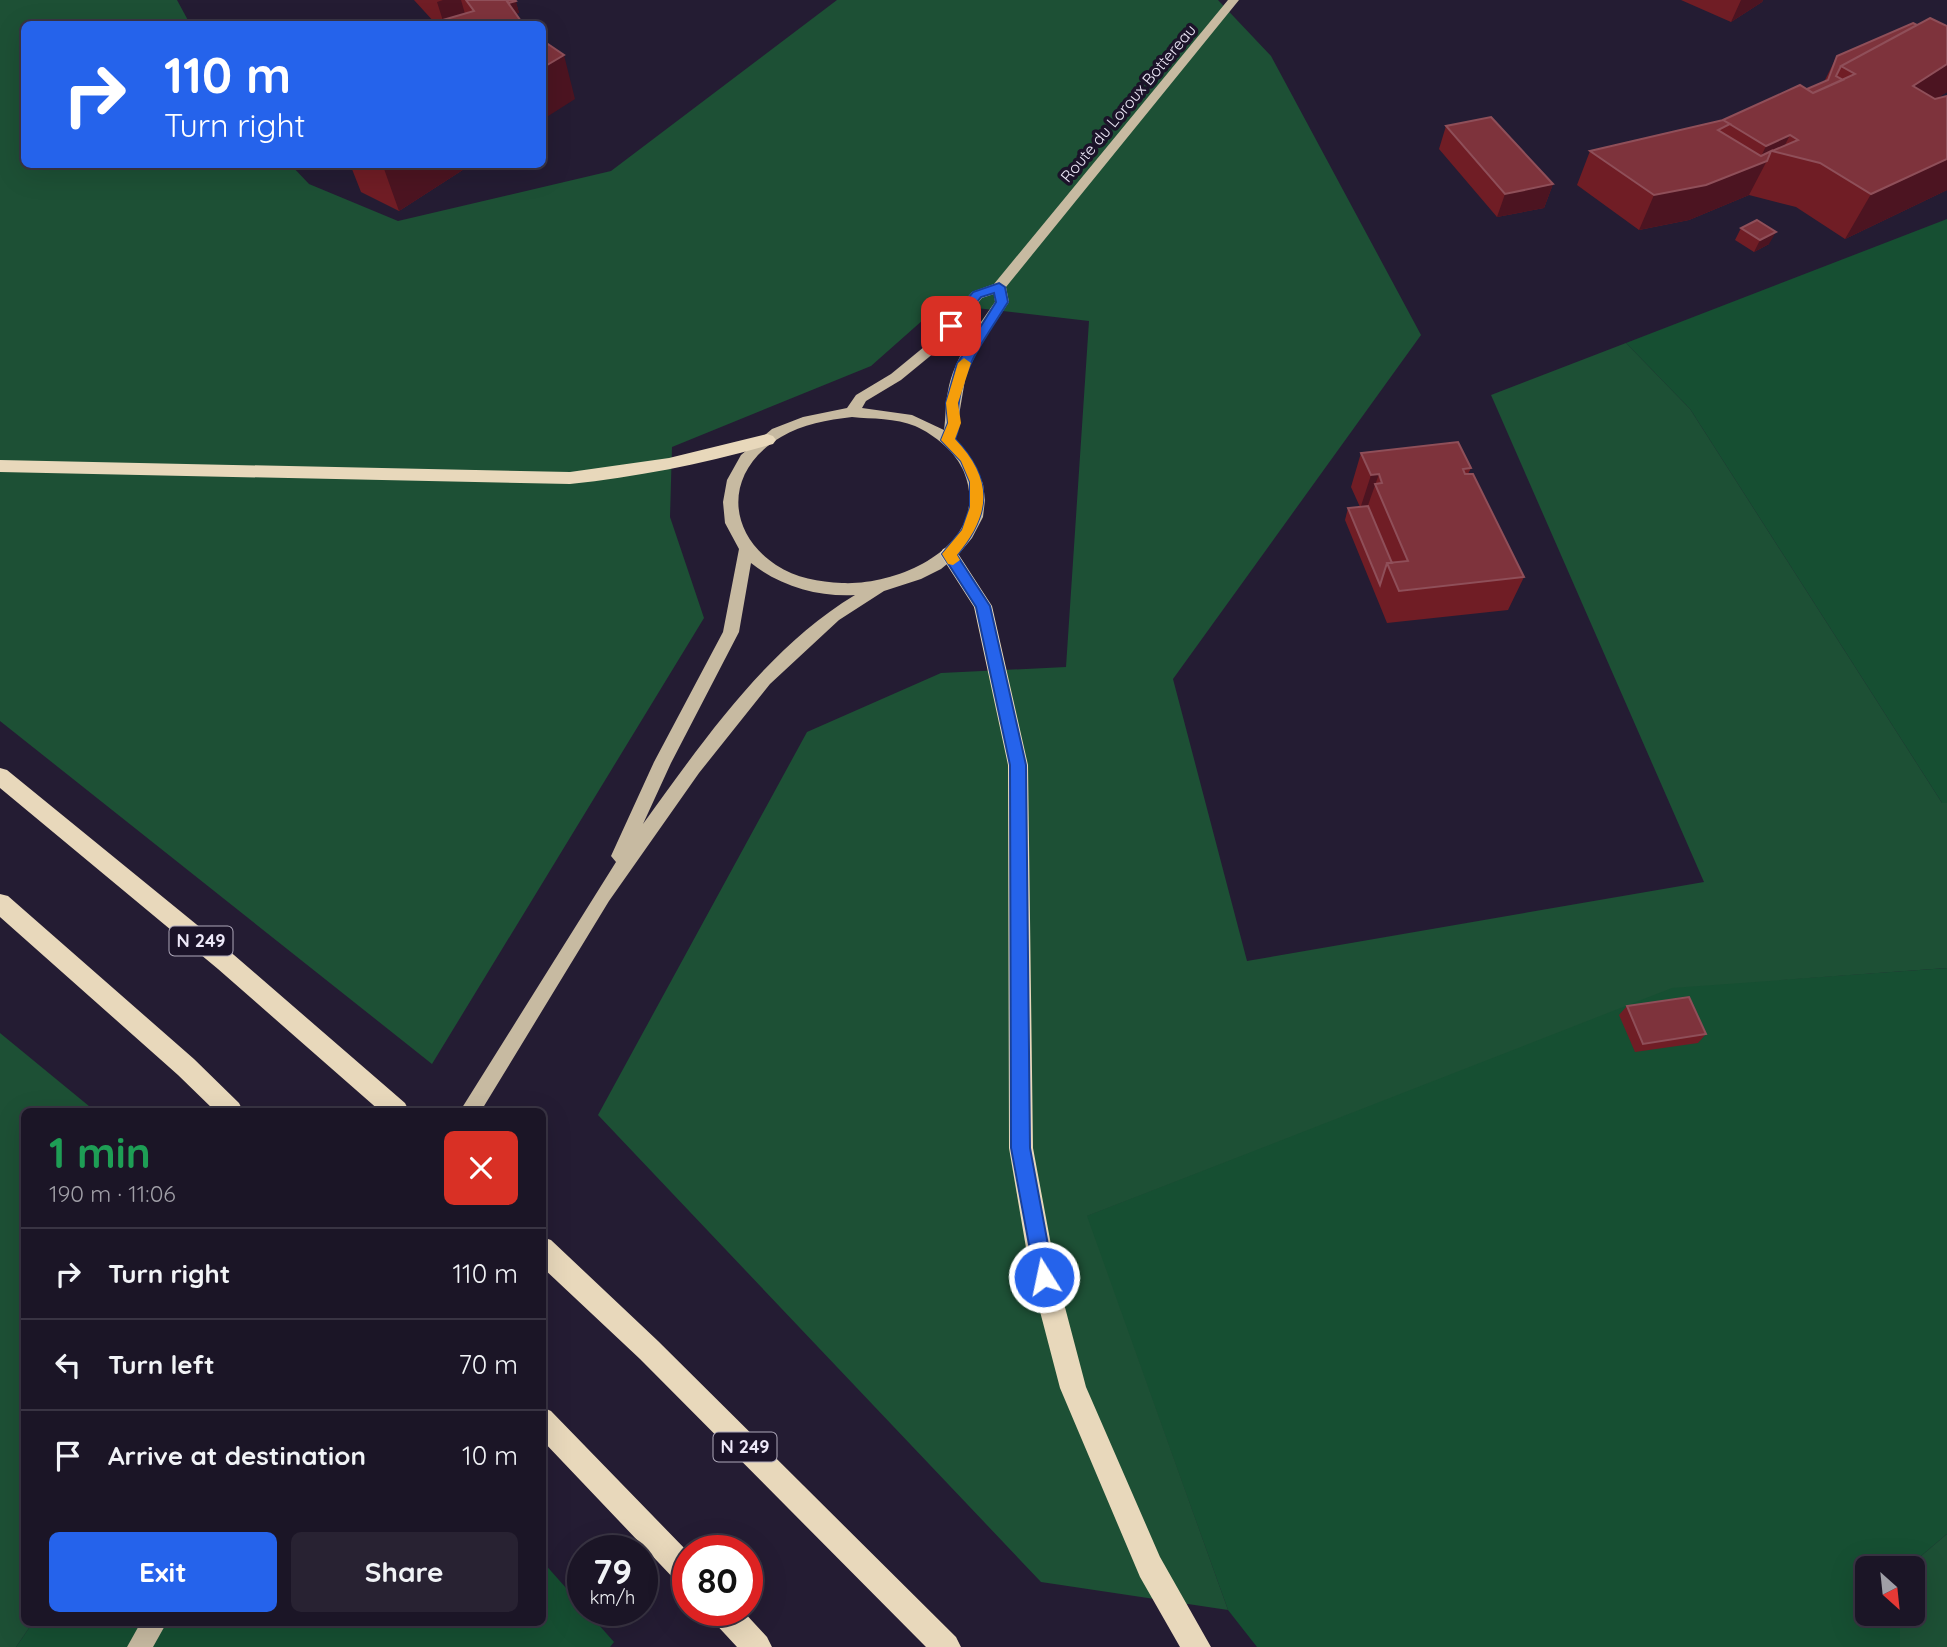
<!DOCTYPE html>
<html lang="en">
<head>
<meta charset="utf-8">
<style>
  :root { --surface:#1b1526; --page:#282232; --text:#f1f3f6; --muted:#a09fa7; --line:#393443; --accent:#2563eb }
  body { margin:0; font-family:Quicksand,sans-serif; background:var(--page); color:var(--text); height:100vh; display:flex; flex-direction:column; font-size:26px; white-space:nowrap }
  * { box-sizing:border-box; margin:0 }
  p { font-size:23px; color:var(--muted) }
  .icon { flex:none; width:38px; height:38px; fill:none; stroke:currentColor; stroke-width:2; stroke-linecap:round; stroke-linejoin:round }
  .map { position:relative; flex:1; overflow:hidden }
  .sheet { position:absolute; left:21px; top:1108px; width:525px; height:518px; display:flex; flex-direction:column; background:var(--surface); border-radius:10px; box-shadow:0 7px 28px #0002,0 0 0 2px var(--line) }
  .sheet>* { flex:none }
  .guide { position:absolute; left:21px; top:21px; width:525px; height:147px; border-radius:10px; box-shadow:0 7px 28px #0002,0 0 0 2px var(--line); background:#2563eb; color:#fff; overflow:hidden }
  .needle { width:46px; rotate:153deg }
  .fabs { position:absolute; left:1855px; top:1556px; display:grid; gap:14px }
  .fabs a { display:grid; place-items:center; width:70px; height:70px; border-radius:10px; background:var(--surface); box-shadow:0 7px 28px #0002,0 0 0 2px var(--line); font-size:35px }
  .speed { position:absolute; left:567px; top:1535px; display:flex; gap:14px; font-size:35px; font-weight:700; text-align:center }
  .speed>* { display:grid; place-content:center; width:91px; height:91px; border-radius:50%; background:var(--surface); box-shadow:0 7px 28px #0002,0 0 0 2px var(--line); line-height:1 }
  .speed small { font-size:18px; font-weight:400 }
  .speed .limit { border:10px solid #d22; background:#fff; color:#111 }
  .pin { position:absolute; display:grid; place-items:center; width:60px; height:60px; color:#fff; margin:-30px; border-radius:14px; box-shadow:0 4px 10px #0006 }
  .me { position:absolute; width:77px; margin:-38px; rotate:350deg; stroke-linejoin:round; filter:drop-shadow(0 0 5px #0008) }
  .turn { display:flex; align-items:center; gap:24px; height:147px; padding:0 28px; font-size:32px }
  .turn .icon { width:91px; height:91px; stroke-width:2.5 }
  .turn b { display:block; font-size:49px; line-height:60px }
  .round { display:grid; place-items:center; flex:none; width:74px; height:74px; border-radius:10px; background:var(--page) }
  .overview { display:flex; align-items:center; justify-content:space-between; height:119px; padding:0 28px }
  h1 { font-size:42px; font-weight:700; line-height:52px; color:#1e9e55 }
  .button { display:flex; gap:14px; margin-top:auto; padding:14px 28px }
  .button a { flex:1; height:80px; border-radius:10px; background:var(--accent); color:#fff; font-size:28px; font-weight:700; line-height:80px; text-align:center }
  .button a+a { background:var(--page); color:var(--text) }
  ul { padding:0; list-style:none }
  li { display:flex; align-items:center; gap:21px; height:91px; padding:0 28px; border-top:2px solid var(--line) }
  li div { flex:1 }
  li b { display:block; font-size:26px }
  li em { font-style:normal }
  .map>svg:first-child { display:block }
  .green { fill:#164f32 }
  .forest { fill:#1d5035 }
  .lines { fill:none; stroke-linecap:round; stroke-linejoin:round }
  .major { fill:#c7baa1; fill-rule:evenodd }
  .highway { fill:#e8d8bb; fill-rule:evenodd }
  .wall { fill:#701d25 }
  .shaded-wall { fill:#4c1421 }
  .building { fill:#7e333c; stroke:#8f4f59; stroke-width:2 }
  .route { fill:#2563eb; stroke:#184099; stroke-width:2 }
  .slow { fill:#f59e0b }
  .labels { text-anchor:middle; stroke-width:7; stroke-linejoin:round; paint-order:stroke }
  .far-street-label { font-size:16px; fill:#ede8f8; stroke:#1b1329 }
  .shield { fill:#1b1329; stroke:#aea8ba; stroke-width:2 }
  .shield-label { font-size:18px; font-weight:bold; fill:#ede8f8 }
</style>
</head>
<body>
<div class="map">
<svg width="1947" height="1647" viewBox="0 0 1947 1647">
  <rect width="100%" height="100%" fill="#241c33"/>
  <path class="green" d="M 1947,219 L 1947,803 L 1942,803 L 1690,409 L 1626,343 Z
    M 1947,968 L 1947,1534 L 1907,1568 L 1867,1568 L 1867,1614 L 1900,1614 L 1900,1647 L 1257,1647 L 1228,1610 L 1086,1216 L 1672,987 Z
    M 543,1562 L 614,1642 L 610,1647 L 16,1647 L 33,1622 L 542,1622 Z"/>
  <path class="forest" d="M 0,0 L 177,0 L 190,24 L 24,24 L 24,164 L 291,165 L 309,184 L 398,221 L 611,171 L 837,0 L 1218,0 L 1271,56 L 1421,335 L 1173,679 L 1247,961 L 1704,882 L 1491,395 L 1626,343 L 1690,409 L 1942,803 L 1947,803 L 1947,968 L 1672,988 L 1087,1216 L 1228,1610 L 1041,1582 L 598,1115 L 807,732 L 941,673 L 1066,667 L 1089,321 L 941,304 L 871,366 L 672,447 L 670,517 L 704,618 L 432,1064 L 0,721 Z
    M 0,1033 L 95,1111 L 24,1111 L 24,1622 L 33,1622 L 16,1647 L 0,1647 Z
    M 1947,1534 L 1947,1647 L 1900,1647 L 1900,1614 L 1913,1614 L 1913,1568 L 1907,1568 Z"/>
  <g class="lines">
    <path class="major" d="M 1228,0 L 1239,0 L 1006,287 L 1009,302 L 982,342 L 966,374 L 955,439 L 975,465 L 983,484 L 985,500 L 983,517 L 972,538 L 958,555 L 941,569 L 921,579 L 884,591 L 839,620 L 770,684 L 699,773 L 609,901 L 481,1111 L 460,1111 L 616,862 L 611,856 L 654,762 L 723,632 L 739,549 L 725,523 L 723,502 L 727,480 L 741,455 L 772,429 L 803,417 L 847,408 L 856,395 L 891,374 L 930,342 L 972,292 L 994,284 ZM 994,294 L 995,302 C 976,329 954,358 948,391 C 945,404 946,417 944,430 L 912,415 L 862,408 L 866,401 L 901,380 L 940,348 L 982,298 ZM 852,417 C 872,419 896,418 915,426 C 935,435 956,452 964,472 C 993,544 900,586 842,583 C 819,582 796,578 776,565 C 724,530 726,469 781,437 C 803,424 827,420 852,417 ZM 751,563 C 780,586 818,597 855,595 C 766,649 704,740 643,824 L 671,763 L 739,632 Z
      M 141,1622 L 167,1622 L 153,1647 L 127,1647 Z"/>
    <path class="highway" d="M 767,434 L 773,436 L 776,440 L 773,444 C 706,463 639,477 570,484 L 0,472 L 0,460 L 570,472 L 669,458 Z
      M 949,547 L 955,549 L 992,606 L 1028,765 L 1033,1148 L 1057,1277 L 1086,1387 L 1160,1557 L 1211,1647 L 1180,1647 L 1140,1577 L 1060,1388 L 1031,1277 L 1009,1148 L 1008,765 L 974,607 L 940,554 L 943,549 Z
      M 0,768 L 7,770 L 234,955 L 405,1103 L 409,1111 L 380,1111 L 218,969 L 0,788 Z
      M 0,894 L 8,896 L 194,1059 L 239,1103 L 243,1111 L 215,1111 L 178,1075 L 0,917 Z
      M 542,1237 L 551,1240 L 658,1341 L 956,1637 L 961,1647 L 926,1647 L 640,1359 L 542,1267 Z
      M 542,1407 L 551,1411 L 688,1552 L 688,1587 L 678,1583 L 542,1440 Z
      M 708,1610 L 742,1610 L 767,1637 L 772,1647 L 737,1647 L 712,1620 Z"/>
  </g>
  <path class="wall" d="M 414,0 L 515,0 L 519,13 L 435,23 Z
    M 1681,0 L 1763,0 L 1762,2 L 1731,22 Z
    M 1917,25 L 1947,26 L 1947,92 L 1935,99 L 1947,96 L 1947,190 L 1845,239 L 1796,207 L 1749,195 L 1689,220 L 1639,230 L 1577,185 L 1590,151 L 1719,122 L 1807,89 L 1824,82 L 1837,56 Z
    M 1446,126 L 1553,184 L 1544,208 L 1497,217 L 1439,149 Z
    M 350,164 L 472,164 L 399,211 L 361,192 Z
    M 1741,228 L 1769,244 L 1754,252 L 1735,240 Z
    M 1361,453 L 1471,468 L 1468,474 L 1524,577 L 1508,610 L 1387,623 L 1345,520 L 1348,508 L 1360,507 L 1351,487 Z
    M 1627,1006 L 1706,1034 L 1698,1043 L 1635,1052 L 1619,1015 Z"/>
  <path class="shaded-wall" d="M 443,0 L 461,0 L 468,24 L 444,24 L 437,2 Z
    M 511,0 L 516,1 L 519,13 L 483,24 Z
    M 1741,0 L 1763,0 L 1762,2 L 1731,22 Z
    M 564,55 L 575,99 L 542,120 L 542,68 Z
    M 1947,64 L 1947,92 L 1900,123 L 1913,86 Z
    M 1790,135 L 1781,153 L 1772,151 L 1749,195 L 1689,220 L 1639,230 L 1654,195 L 1757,165 L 1766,146 Z
    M 1947,159 L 1947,190 L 1845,239 L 1871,194 Z
    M 386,164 L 472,164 L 399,211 L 383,166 Z
    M 1553,184 L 1544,208 L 1497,217 L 1505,194 Z
    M 1776,232 L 1769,244 L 1754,252 L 1760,240 Z
    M 1379,474 L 1367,508 L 1360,509 L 1371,475 Z"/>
  <path class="building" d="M 466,0 L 506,0 L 523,24 L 429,24 L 474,11 Z
    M 506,0 L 515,0 L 516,1 L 509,3 Z
    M 1930,18 L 1947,26 L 1947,64 L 1913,86 L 1935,99 L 1947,96 L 1947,159 L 1871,194 L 1820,163 L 1772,151 L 1798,140 L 1790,135 L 1766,146 L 1723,120 L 1800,85 L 1813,93 L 1855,74 L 1841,66 Z
    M 1913,23 L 1917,25 L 1841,66 L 1836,76 L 1843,80 L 1813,93 L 1807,89 L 1828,80 L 1837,56 Z
    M 542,40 L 564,55 L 542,68 Z
    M 1491,117 L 1553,184 L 1505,194 L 1446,126 Z
    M 1723,120 L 1730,124 L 1718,130 L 1761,156 L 1771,151 L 1767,161 L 1706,185 L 1654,195 L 1590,151 Z
    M 1757,220 L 1776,232 L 1760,240 L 1741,228 Z
    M 1458,442 L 1471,468 L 1463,469 L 1465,474 L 1473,474 L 1524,577 L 1399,591 L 1387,563 L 1408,561 L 1375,484 L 1382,483 L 1379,474 L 1371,475 L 1361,453 Z
    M 1368,506 L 1392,563 L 1387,563 L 1380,585 L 1348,508 Z
    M 1689,997 L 1706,1034 L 1643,1044 L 1627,1006 Z"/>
  <path class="route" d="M 999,283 L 1005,287 L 1008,302 C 989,333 964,364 959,401 C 956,419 963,418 955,439 C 993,479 992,513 957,555 L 990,606 L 1026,765 L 1030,1148 L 1054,1277 L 1051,1284 L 1044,1287 L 1038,1284 L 1035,1277 L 1011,1148 L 1010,765 L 976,607 L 942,554 L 962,530 L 970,507 L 970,482 L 961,461 L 941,440 L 948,423 L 946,403 L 957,364 L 996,302 L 994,293 L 981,297 L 956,328 L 951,330 L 945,326 L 973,292 Z"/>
  <path class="slow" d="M 964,358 L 971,363 L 958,403 L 961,423 L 955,439 C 993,479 992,513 957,555 L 960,560 L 953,565 L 948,564 L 942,554 L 962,530 L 970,507 L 970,482 L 961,461 L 941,440 L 948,423 L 946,403 L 958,363 Z"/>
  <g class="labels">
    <g class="far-street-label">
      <text transform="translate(1128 103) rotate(-50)" y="6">Route du Loroux Bottereau</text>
    </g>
    <g class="shield">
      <rect x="169.5" y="926.5" width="63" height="29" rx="5"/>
      <rect x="713.5" y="1432.5" width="63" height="29" rx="5"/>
    </g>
    <g class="shield-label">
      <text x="201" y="947">N 249</text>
      <text x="745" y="1453">N 249</text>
    </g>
  </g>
</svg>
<div class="fabs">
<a><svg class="needle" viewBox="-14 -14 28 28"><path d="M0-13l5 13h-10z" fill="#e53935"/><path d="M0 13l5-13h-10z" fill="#a09fa7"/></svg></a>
</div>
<div class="speed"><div>79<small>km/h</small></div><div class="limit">80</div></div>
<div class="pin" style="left:951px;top:326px;background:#d93025"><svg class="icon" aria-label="arrive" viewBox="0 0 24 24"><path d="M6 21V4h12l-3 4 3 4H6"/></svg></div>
<svg class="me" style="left:1044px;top:1277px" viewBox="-20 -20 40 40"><circle r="17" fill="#2563eb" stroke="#fff" stroke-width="3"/><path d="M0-11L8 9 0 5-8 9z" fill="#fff"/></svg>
<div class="guide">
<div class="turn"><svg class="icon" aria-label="right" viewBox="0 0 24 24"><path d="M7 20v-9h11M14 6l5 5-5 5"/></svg><div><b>110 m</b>Turn right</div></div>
</div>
<section class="sheet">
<div class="overview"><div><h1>1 min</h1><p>190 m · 11:06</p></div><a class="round" style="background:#d93025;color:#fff"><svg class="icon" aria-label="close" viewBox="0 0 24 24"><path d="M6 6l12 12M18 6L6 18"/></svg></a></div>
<ul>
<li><svg class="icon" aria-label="right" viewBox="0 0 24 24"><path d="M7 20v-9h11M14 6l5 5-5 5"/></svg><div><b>Turn right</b></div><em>110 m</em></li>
<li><svg class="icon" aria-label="left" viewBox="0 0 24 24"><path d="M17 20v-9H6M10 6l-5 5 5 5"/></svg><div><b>Turn left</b></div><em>70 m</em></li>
<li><svg class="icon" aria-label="arrive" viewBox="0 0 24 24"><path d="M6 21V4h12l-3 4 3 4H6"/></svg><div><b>Arrive at destination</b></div><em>10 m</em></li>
</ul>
<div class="button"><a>Exit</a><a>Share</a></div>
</section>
</div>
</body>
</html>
